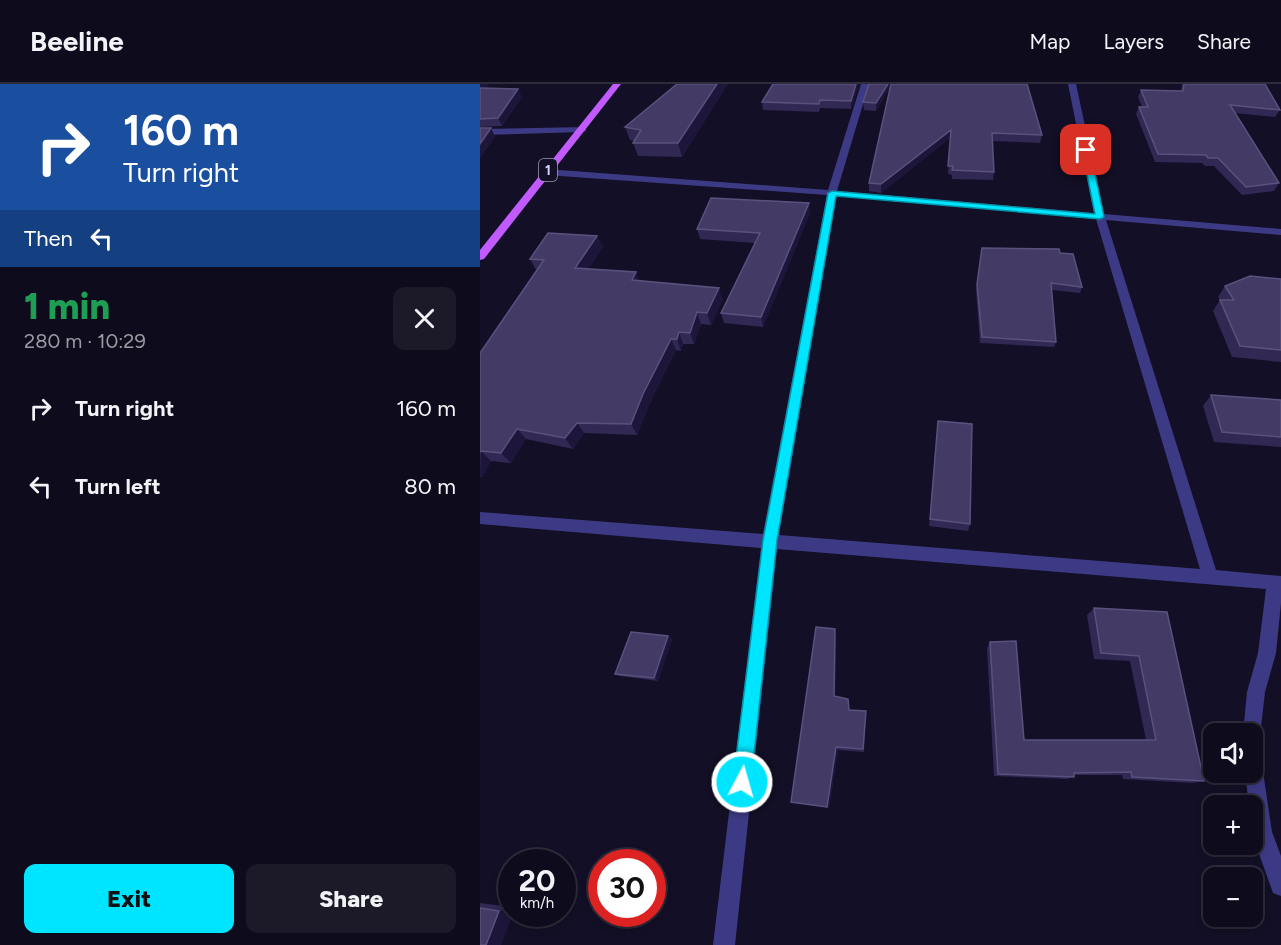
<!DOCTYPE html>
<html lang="en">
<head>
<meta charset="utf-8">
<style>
  :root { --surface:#0e0b1c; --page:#1c1929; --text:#f1f3f6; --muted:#9b9ba3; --line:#2e2b3b; --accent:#00e5ff }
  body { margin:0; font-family:Figtree,sans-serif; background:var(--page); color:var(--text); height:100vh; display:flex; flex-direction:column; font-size:22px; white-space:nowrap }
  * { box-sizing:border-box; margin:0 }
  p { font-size:20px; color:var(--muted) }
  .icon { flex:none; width:33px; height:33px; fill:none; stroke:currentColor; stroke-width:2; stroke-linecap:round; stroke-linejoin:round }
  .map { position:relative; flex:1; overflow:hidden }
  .side { display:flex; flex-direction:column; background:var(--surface); width:480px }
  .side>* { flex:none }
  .banner { background:#1a4fa0; color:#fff; overflow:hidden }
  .fabs { position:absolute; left:723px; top:639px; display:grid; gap:12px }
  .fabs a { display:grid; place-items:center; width:60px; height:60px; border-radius:12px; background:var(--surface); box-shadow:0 3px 9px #0003,0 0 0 2px var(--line); font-size:30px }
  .speed { position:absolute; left:18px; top:765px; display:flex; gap:12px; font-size:30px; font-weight:700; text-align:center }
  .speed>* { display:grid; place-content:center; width:78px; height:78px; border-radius:50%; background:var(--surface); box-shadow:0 3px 9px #0003,0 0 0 2px var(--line); line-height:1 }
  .speed small { font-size:15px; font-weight:400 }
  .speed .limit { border:9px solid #d22; background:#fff; color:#111 }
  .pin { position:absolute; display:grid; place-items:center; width:51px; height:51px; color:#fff; margin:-26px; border-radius:12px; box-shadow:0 3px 9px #0006 }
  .me { position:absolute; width:66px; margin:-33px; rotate:6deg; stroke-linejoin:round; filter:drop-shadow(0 0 4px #0008) }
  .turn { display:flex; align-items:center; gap:21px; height:126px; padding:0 24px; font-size:27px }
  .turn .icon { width:78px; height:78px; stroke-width:2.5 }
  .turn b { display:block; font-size:42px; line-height:51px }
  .then { display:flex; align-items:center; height:57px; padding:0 24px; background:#0003; gap:12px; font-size:22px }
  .round { display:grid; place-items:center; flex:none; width:63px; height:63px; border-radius:12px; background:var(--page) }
  .summary { display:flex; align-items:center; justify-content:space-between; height:102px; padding:0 24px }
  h1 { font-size:36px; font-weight:800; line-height:45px; color:#1e9e55 }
  .action { display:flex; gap:12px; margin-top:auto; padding:12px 24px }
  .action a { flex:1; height:69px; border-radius:12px; background:var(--accent); color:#111; font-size:24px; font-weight:800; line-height:69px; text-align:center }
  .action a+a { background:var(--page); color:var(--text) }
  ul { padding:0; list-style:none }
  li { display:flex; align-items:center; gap:18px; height:78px; padding:0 24px }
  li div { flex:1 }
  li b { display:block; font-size:22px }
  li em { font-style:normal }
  header { display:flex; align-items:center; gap:36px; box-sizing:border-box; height:84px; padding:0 30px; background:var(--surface); border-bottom:2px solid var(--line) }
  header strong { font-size:28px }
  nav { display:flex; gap:33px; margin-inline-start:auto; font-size:21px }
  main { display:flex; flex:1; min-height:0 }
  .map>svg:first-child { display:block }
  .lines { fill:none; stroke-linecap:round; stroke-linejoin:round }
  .minor { fill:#3d3a85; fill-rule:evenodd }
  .primary { fill:#c25bff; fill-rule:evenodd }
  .wall { fill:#312854 }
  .shaded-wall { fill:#1d163a }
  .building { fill:#433a66; stroke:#5a527e; stroke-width:1.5 }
  .route { fill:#00e5ff; stroke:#0095a6; stroke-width:1.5 }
  .labels { text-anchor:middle; stroke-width:6; stroke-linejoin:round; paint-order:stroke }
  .shield { fill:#130f26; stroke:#9e99be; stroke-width:1.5 }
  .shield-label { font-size:14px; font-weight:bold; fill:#d9d4ff }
</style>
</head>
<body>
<header>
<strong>Beeline</strong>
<nav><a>Map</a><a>Layers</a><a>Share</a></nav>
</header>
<main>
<section class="side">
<div class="banner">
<div class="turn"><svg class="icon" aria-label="right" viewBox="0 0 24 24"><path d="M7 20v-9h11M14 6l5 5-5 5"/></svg><div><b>160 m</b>Turn right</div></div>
<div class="then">Then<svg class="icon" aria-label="left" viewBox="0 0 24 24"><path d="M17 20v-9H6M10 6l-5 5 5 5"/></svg></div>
</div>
<div class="summary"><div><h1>1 min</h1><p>280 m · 10:29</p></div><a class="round"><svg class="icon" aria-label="close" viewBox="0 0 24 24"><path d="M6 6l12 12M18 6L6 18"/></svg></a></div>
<ul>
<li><svg class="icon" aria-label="right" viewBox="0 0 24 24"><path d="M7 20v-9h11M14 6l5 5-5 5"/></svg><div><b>Turn right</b></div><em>160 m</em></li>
<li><svg class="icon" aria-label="left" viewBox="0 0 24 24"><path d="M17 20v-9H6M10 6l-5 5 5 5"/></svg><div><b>Turn left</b></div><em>80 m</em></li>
</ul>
<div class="action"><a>Exit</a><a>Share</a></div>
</section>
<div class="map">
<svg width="801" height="861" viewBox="0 0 801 861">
  <rect width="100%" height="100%" fill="#130f26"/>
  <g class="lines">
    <path class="minor" d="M 381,0 L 389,0 L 357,107 L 614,129 L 588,0 L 596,0 L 624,130 L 801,145 L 801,151 L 626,136 L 736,486 L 801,492 L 801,519 L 796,569 L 785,608 L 779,661 L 792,748 L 801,772 L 801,812 L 793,809 L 772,750 L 772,722 L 769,722 L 765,688 L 772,688 L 772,650 L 763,650 L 767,608 L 778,569 L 786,505 L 297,465 L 255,861 L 233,861 L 281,464 L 0,440 L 0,428 L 283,450 L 347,111 L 66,91 L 61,88 L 66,85 L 348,106 ZM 356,112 L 616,135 L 720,485 L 299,451 Z
      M 106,43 L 106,47 L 103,48 L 0,51 L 0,45 Z"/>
    <path class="primary" d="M 133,0 L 141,0 L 4,175 L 0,176 L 0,166 Z"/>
  </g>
  <path class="wall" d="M 0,0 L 7,4 L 42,13 L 22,42 L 0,43 Z
    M 197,0 L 248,0 L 202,73 L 158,72 L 153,59 L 154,57 L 150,56 L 145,43 Z
    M 379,0 L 371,25 L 340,24 L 339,28 L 283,26 L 282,18 Z
    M 389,0 L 547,0 L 562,51 L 560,59 L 512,57 L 514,88 L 513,96 L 472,95 L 472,91 L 468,90 L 470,54 L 401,109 L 389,107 L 389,99 L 410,3 L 396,27 L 384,26 L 383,18 Z
    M 702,0 L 785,0 L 800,26 L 795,33 L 755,29 L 799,99 L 794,107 L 762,111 L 734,82 L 725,82 L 722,79 L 675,78 L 656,30 L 659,23 L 662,23 L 658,13 L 661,6 L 701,7 Z
    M 329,119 L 330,129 L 283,243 L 244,239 L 241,229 L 275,159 L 220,155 L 217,145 Z
    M 117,152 L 123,163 L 108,185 L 156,188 L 159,197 L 243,215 L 231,241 L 221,240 L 214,260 L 203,260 L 201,267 L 196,266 L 169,321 L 157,351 L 104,349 L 93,365 L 46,355 L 31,379 L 11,377 L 2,393 L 0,392 L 0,269 L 56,186 L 50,175 Z
    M 502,164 L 580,169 L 602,203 L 600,209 L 572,206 L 576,258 L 574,263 L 500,259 L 496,206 Z
    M 801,195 L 801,278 L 752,273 L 733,227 L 740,216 L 738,213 L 745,202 Z
    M 731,311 L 801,316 L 801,363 L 734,358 L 723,322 Z
    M 458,337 L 490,440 L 488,447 L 449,442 Z
    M 614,524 L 687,528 L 724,697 L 712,699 L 643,695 L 642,691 L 594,691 L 594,693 L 587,695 L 514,692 L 507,564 L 510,558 L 544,656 L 666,656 L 650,577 L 614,575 L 607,531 Z
    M 356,550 L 355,612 L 370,626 L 386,627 L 384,668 L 358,666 L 349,724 L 314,719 L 311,718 Z
    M 188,552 L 192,555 L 178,597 L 140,592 L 135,590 Z
    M 0,819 L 32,823 L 32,830 L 0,861 Z"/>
  <path class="shaded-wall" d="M 0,0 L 9,0 L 2,12 L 0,9 Z
    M 237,0 L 248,0 L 202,73 L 198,59 Z
    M 376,0 L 379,0 L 371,25 L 371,17 Z
    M 408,0 L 412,0 L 396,27 L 396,19 Z
    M 38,5 L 42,13 L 22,42 L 18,34 Z
    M 11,44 L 15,53 L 0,75 L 0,60 Z
    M 471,46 L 470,54 L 401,109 L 401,100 Z
    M 329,119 L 330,129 L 283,243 L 281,233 Z
    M 117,152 L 123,163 L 102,195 L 95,184 Z
    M 156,188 L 161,200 L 152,196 Z
    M 239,204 L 243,215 L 231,241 L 227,229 Z
    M 217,228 L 221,240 L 214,260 L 210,249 Z
    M 199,248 L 203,260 L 201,267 L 197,255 Z
    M 191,255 L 196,266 L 169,321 L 157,351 L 151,340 L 163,310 Z
    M 97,339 L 104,349 L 93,365 L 85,354 Z
    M 37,345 L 46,355 L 31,379 L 21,369 Z
    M 1,367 L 11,377 L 2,393 L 0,391 Z
    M 355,545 L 356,550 L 355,616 L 354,612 Z
    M 188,552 L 192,555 L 178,597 L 174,594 Z
    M 356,663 L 358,666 L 349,724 L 347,723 Z
    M 32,824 L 32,830 L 33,830 L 21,861 L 6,861 L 19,827 Z"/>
  <path class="building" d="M 197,0 L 237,0 L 198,59 L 153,59 L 161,46 L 145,43 Z
    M 293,0 L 376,0 L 371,17 L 340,16 L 339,20 L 282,18 Z
    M 389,0 L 408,0 L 396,19 L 383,18 Z
    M 411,0 L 547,0 L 562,51 L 512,49 L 514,88 L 472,86 L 473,82 L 468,82 L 471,46 L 401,100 L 389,99 Z
    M 704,0 L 785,0 L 800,26 L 750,21 L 799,99 L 766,103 L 738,74 L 728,74 L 726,71 L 678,70 L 659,23 L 668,23 L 661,6 L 703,7 Z
    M 0,4 L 38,5 L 18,34 L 0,35 Z
    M 0,44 L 11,44 L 0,60 Z
    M 231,114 L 329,119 L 281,233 L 241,229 L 280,149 L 217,145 Z
    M 68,149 L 117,152 L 95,184 L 156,188 L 152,196 L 239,204 L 227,229 L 217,228 L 210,249 L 199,248 L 197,255 L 191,255 L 163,310 L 151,340 L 97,339 L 85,354 L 37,345 L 21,369 L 1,367 L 0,368 L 0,269 L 64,176 L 50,175 Z
    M 502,164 L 579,165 L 580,169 L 593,170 L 602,203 L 571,199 L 576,258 L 502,253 L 497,200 Z
    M 770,192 L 801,195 L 801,266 L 760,262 L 740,216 L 754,216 L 745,202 Z
    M 731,311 L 801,316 L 801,353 L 742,348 Z
    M 458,337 L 492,340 L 490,440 L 450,435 Z
    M 614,524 L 687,528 L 724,697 L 652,693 L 651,688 L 594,689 L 594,693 L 518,690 L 510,558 L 536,557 L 544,656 L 676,656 L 659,572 L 621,569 Z
    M 336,543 L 355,545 L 354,612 L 368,615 L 369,626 L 386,627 L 383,665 L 356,663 L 347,723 L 311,718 Z
    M 151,548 L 188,552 L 174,594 L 135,590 Z
    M 0,824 L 19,827 L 6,861 L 0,861 Z"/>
  <path class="route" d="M 606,64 L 610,66 L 624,133 L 620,135 L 356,112 L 297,456 L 271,698 L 268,704 L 262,706 L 255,704 L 253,698 L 283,456 L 348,109 L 352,107 L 615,130 L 602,66 Z"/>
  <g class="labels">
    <rect class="shield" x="59" y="75" width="18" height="22" rx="4.5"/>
    <g class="shield-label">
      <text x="68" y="91">1</text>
    </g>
  </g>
</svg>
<div class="fabs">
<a><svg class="icon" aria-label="sound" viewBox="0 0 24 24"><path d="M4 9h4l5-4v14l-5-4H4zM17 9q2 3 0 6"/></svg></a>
<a>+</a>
<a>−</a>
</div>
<div class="speed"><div>20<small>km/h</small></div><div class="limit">30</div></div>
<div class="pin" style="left:606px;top:66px;background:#d93025"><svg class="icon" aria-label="arrive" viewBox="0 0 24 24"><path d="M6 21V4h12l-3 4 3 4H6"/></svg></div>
<svg class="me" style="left:262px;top:698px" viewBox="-20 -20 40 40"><circle r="17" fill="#00e5ff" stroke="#fff" stroke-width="3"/><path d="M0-11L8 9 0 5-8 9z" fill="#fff"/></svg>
</div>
</main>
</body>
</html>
